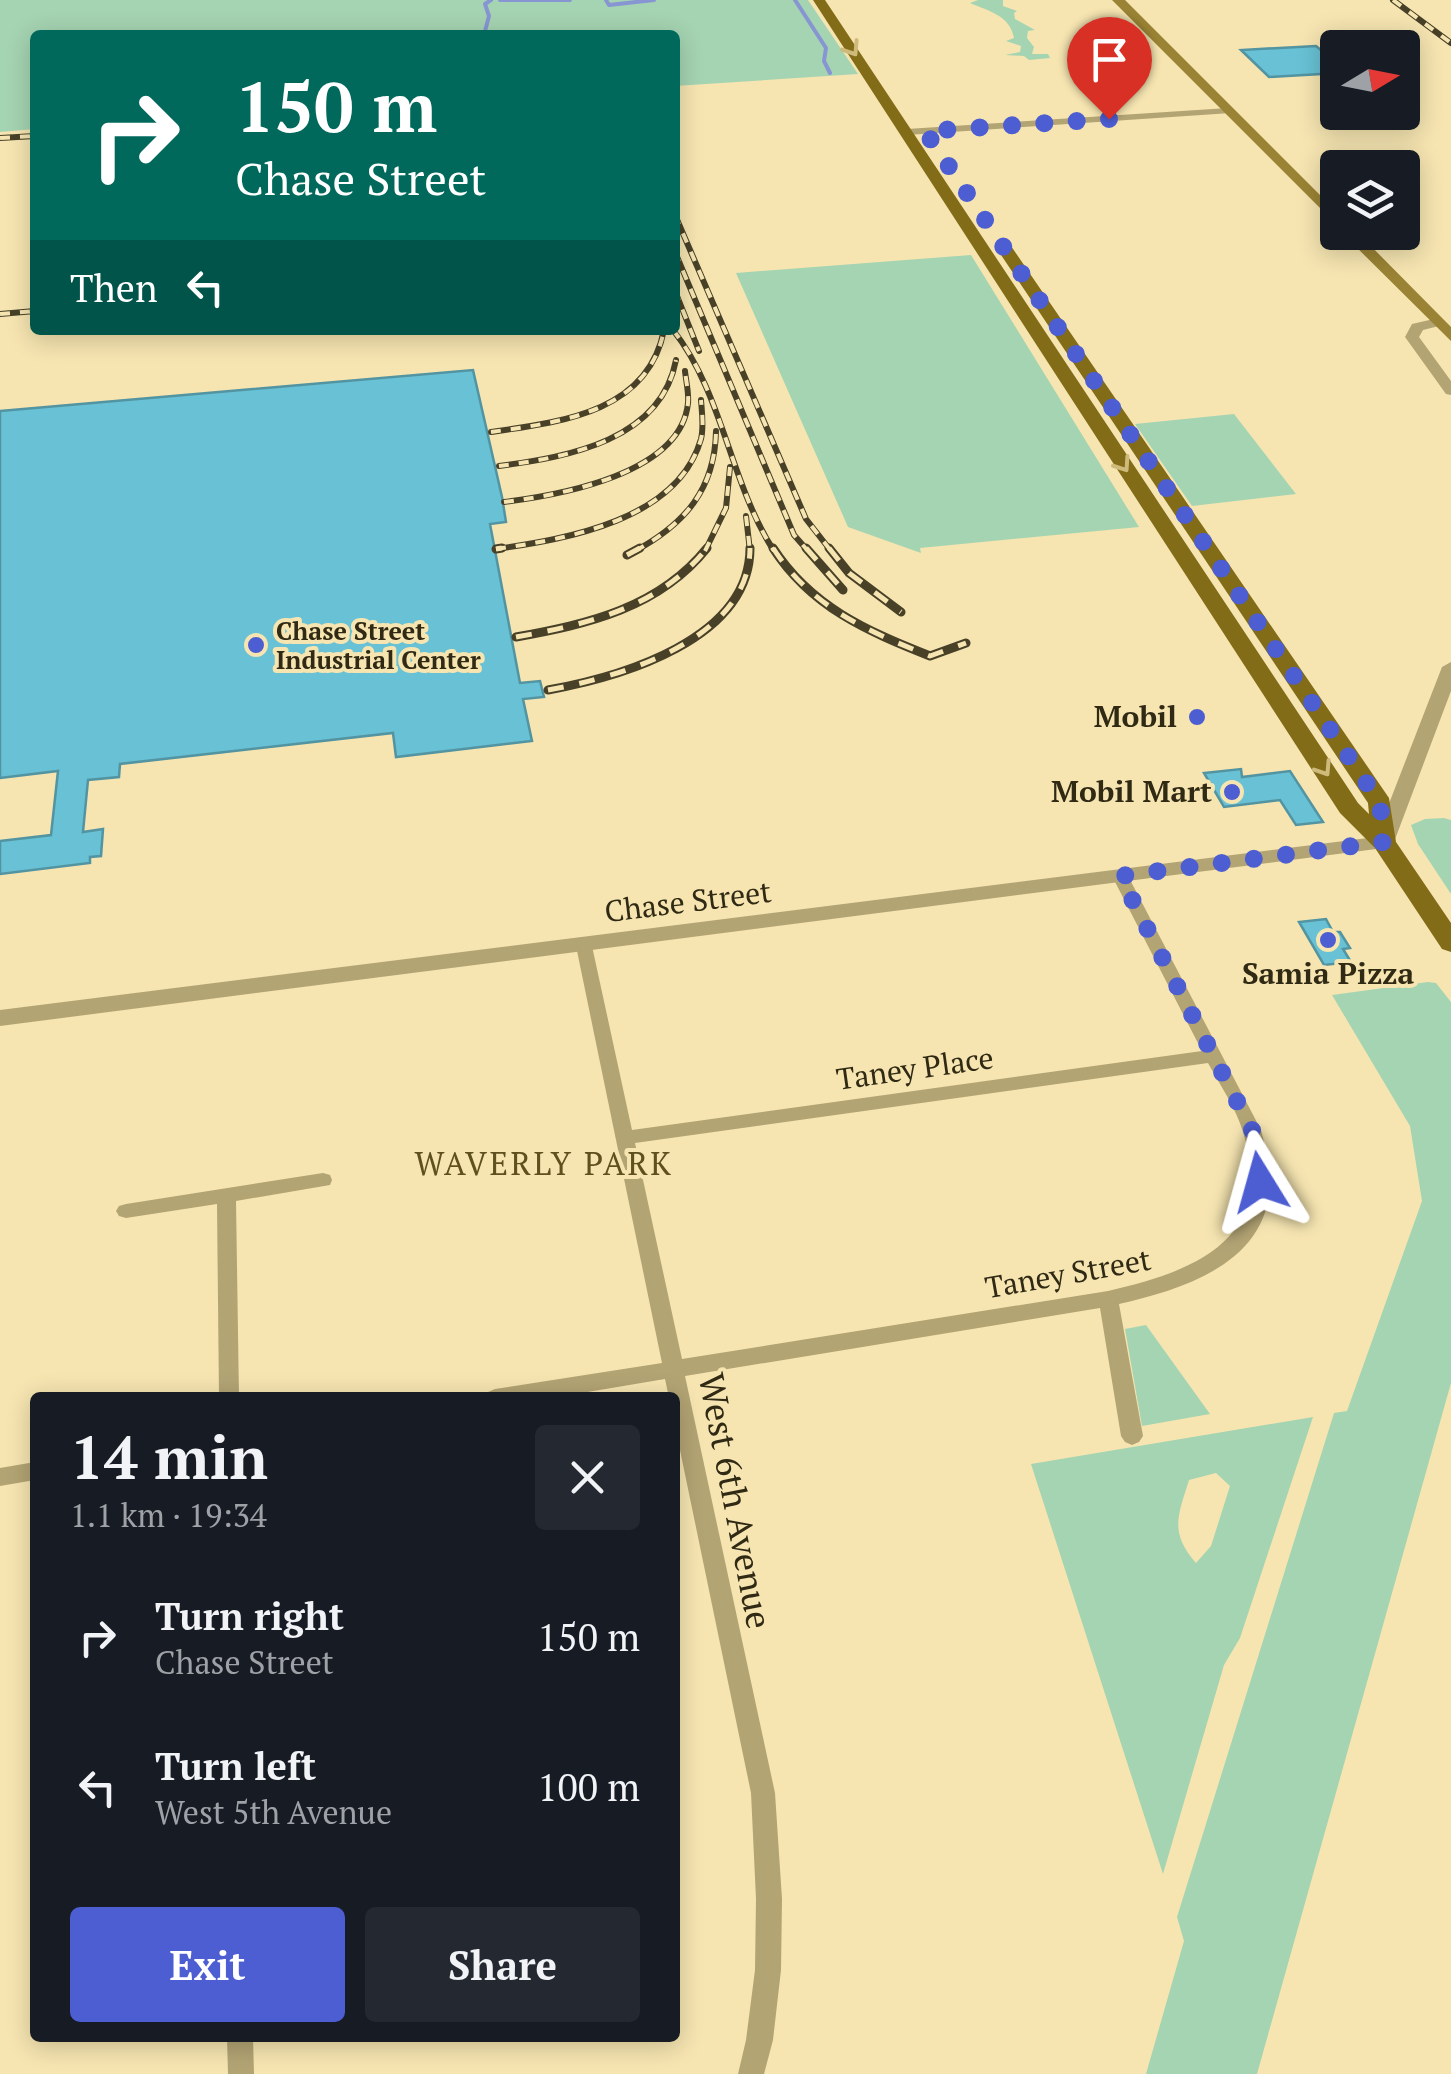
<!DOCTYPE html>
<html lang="en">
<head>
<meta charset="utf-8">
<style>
  :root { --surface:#171b24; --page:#242831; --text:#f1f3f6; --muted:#9ea1a6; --accent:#4d5dd2 }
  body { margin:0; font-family:"PT Serif",serif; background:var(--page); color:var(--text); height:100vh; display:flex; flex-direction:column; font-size:38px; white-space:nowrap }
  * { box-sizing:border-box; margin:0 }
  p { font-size:32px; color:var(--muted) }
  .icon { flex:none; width:55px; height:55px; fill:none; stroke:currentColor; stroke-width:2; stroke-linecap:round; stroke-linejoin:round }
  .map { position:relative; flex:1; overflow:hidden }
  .drawer { position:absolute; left:30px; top:1392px; width:650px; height:650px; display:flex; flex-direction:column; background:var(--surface); border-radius:10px; box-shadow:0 5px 25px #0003 }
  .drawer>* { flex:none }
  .banner { position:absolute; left:30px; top:30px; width:650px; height:305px; border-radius:10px; box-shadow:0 5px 25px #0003; background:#00695c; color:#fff; overflow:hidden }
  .needle { width:65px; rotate:80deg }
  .controls { position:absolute; left:1320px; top:30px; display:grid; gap:20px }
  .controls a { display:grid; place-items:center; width:100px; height:100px; border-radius:10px; background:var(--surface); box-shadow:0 5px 25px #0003; font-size:50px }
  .pin { position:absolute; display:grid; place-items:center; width:85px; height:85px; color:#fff; margin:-102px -42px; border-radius:50% 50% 50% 0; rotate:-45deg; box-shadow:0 0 10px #0007 }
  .pin .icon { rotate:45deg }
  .me { position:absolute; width:110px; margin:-55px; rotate:352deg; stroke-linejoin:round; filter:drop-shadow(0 0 8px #0008) }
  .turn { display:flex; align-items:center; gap:35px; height:210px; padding:0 40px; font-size:45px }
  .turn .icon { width:130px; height:130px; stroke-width:2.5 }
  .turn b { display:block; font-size:70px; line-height:85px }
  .then { display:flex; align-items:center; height:95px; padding:0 40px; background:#0003; gap:20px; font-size:38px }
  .round { display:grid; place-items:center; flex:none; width:105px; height:105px; border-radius:10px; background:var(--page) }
  .headline { display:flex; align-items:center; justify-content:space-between; height:170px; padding:0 40px }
  h1 { font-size:60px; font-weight:800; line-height:75px }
  .primary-button { display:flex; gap:20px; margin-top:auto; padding:20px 40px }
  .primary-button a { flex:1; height:115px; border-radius:10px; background:var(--accent); color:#fff; font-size:40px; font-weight:800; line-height:115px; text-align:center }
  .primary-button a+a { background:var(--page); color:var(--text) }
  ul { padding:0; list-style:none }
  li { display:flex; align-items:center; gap:30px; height:150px; padding:0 40px }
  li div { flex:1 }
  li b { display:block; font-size:38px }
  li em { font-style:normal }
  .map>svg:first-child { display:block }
  .green { fill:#a5d4b2; fill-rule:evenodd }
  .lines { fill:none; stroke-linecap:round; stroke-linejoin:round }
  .stream { stroke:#8796d2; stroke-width:4 }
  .building { fill:#68c1d4; stroke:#5294a1; stroke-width:2.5 }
  .minor { fill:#b3a474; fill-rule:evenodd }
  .tertiary { fill:#b3a474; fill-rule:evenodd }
  .secondary { fill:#9a8334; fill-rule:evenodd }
  .primary { fill:#836c17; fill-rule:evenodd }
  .rail-far1-casing { stroke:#484128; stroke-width:6 }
  .rail-casing { stroke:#484128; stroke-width:9 }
  .rail-far1 { stroke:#f6e5b1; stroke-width:4; stroke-dasharray:10; stroke-linecap:butt }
  .rail { stroke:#f6e5b1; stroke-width:5; stroke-dasharray:16; stroke-linecap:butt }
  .oneway { stroke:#cebb7b }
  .route { stroke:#4d5dd2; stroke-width:18; stroke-dasharray:0 32.4 }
  .poi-dot { fill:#4d5dd2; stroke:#f6e5b1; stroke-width:4 }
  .labels { text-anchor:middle; stroke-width:8; stroke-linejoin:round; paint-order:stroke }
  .far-poi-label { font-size:25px; font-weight:bold; fill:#302a15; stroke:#f6e5b1; text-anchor:start }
  .poi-label { font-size:30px; font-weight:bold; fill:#302a15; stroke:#f6e5b1; text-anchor:end }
  .street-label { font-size:30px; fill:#302a15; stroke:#f6e5b1 }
  .neighbourhood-label { font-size:32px; letter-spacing:2.5px; fill:#5f501f; stroke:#f6e5b1 }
  .near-street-label { font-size:35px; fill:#302a15; stroke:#f6e5b1 }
</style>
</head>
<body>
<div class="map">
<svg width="1451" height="2074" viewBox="0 0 1451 2074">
  <rect width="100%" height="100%" fill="#f6e5b1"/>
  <path class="green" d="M 0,0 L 808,0 L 858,74 L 675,86 L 675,35 L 35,35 L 35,129 L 0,132 Z
    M 978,0 L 1003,0 L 1003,6 L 1017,11 L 1014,13 L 1015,19 L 1035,30 L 1028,31 L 1027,38 L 1034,47 L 1032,54 L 1048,54 L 1050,58 L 1029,60 L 1024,56 L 1005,55 L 1020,52 L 1021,46 L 1006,41 L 1014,38 C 1010,15 988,11 970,3 Z
    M 971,255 L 1139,527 L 920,548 L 921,553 L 848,527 L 736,273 Z
    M 1234,414 L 1296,494 L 1192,506 L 1135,424 Z
    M 1444,818 L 1451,820 L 1451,894 L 1418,844 L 1411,825 L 1425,819 Z
    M 1428,982 L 1436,983 L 1451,1002 L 1451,1383 L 1257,2074 L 1146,2074 L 1184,1941 L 1177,1917 L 1334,1413 L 1347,1411 L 1422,1201 L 1410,1126 L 1332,995 Z
    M 1146,1325 L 1210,1414 L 1142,1426 L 1125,1329 Z
    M 1313,1417 L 1240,1638 L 1224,1665 L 1163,1874 L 1031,1464 ZM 1216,1473 L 1230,1486 L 1211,1546 L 1196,1563 C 1169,1532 1178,1516 1189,1480 Z"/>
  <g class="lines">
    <path class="stream" d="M 500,0 L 570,0
      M 606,0 L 609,5 L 654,0
      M 795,0 L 826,48 L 824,61 L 830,73
      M 484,35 L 489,16 L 485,4 L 491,0"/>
  </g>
  <path class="building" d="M 1316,46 L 1338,64 L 1338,73 L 1269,77 L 1241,50 Z
    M 473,370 L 502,497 L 506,522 L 490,524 L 520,683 L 540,681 L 544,697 L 523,699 L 532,741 L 396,757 L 393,733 L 120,764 L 119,777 L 88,780 L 83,832 L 103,829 L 101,856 L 90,857 L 90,863 L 0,874 L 0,841 L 51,835 L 58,771 L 0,778 L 0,411 Z
    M 1241,769 L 1242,777 L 1290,771 L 1323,822 L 1296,825 L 1280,800 L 1224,807 L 1204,773 Z
    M 1326,919 L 1333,932 L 1340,932 L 1350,948 L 1343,949 L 1351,962 L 1324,965 L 1299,922 Z"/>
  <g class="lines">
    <path class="minor" d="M 1228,108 L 1231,113 L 907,135 L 902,132 L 907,129 Z
      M 1120,871 L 1128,876 L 1261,1130 C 1264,1142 1268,1155 1269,1168 C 1279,1259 1189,1288 1119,1304 L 1143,1436 L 1139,1442 L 1132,1445 L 1125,1442 L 1121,1436 L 1100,1308 L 685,1376 L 775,1793 L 782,1899 L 781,1970 L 773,2040 L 764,2074 L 738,2074 L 746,2040 L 755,1970 L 756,1899 L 751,1793 L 675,1426 L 675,1398 L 669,1398 L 665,1379 L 552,1398 L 485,1398 L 488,1392 L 495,1389 L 662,1363 L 576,946 L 584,940 L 592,946 L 632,1130 L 1202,1051 L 1112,876 ZM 1208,1063 C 1220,1085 1236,1108 1243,1132 C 1277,1240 1195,1271 1108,1291 L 682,1359 L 635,1143 Z
      M 323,1173 L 330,1175 L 332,1180 L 330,1185 L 236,1201 L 239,1398 L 219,1398 L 217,1204 L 126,1218 L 119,1216 L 116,1211 L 119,1206 L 126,1204 Z
      M 35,1462 L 35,1480 L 0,1486 L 0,1468 Z
      M 227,2038 L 253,2038 L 254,2074 L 228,2074 Z"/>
    <path class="tertiary" d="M 1438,318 L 1445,322 L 1443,325 L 1423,330 L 1419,337 L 1451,381 L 1451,395 L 1446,394 L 1405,337 L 1412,324 Z
      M 1451,662 L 1451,691 L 1394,842 L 1384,848 L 0,1026 L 0,1010 L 1376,837 L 1442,667 Z"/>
    <path class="secondary" d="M 1112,0 L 1125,0 L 1338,213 L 1338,226 Z
      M 1341,232 L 1357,232 L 1451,327 L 1451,341 Z"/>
    <path class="primary" d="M 813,0 L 825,0 L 1358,803 L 1369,814 L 1368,803 L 997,249 L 999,246 L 1011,246 L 1389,798 L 1396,842 L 1451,923 L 1451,952 L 1442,949 L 1375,848 L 1340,813 Z"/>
    <defs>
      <path id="rail-far1" d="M 1393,0 L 1451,43
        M 0,138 L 35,136
        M 675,215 L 806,519 L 831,551
        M 675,252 L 794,535 L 808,551
        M 675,291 L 699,351
        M 0,314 L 35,311
        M 673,330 C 723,393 730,483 774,551
        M 491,432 C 562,422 648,412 664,330
        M 499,466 C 569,457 661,440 676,360
        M 504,502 C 560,495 681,474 688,403 C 689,393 686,381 685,371
        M 746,516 L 750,551
        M 496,549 C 567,539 678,520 701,439 C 704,427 702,413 701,400
        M 635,551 C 685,524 715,489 716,431
        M 705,551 L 726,508 L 730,467"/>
      <path id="rail" d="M 773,548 C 811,607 867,631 930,656 L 966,643
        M 806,548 L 843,590
        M 829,548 L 849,573 L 901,612
        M 496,549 L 502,548
        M 627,555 L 640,548
        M 516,637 C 588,624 659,608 707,548
        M 548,690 C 620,677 750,640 750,548"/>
    </defs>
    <use href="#rail-far1" class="rail-far1-casing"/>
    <use href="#rail" class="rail-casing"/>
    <use href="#rail-far1" class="rail-far1"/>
    <use href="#rail" class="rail"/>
  </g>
  <defs><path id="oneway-chevron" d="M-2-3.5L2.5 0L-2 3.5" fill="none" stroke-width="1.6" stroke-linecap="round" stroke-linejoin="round" transform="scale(2.5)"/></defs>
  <g class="oneway">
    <use href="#oneway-chevron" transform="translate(852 49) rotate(57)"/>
    <use href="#oneway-chevron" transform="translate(1123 465) rotate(56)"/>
    <use href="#oneway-chevron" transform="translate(1324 769) rotate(57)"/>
  </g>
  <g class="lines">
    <path class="route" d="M 1109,119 L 925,131 L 1380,803 L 1384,842 L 1120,876 L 1252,1130 L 1262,1160 L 1260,1182"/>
  </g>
  <g class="poi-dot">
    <circle cx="256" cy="645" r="10"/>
    <circle cx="1197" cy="717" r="10"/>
    <circle cx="1232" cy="792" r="10"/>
    <circle cx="1328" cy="940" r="10"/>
  </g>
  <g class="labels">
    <g class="far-poi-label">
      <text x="276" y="640">Chase Street<tspan x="276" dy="29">Industrial Center</tspan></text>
    </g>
    <g class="poi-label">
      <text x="1177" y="727">Mobil</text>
      <text x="1212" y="802">Mobil Mart</text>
      <text x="1328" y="984" text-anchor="middle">Samia Pizza</text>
    </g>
    <g class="street-label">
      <text transform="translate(688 902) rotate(-7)" y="10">Chase Street</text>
      <text transform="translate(915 1069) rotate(-8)" y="10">Taney Place</text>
      <text transform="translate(1068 1274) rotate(-10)" y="10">Taney Street</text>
    </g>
    <g class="neighbourhood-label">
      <text x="544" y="1175">WAVERLY PARK</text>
    </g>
    <g class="near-street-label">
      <text transform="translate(735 1501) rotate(79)" y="12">West 6th Avenue</text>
    </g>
  </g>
</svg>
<div class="controls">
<a><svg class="needle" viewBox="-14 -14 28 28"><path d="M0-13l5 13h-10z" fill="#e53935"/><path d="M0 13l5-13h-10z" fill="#9ea1a6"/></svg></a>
<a><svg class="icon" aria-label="layers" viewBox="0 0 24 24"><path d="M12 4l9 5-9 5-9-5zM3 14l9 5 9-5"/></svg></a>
</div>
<div class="pin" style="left:1109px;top:119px;background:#d93025"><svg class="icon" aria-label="arrive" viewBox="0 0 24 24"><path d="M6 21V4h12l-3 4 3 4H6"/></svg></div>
<svg class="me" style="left:1260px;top:1182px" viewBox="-20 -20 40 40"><path d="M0-17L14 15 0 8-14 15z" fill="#4d5dd2" stroke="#fff" stroke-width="4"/></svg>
<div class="banner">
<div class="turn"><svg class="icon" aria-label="right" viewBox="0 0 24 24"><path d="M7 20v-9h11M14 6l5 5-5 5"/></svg><div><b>150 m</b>Chase Street</div></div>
<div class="then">Then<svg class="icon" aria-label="left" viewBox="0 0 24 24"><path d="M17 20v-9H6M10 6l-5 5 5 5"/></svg></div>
</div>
<section class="drawer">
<div class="headline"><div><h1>14 min</h1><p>1.1 km · 19:34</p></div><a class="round"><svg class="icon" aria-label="close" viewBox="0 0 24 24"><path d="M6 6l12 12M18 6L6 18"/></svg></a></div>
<ul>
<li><svg class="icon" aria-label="right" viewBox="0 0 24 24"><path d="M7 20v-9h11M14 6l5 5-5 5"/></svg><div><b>Turn right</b><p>Chase Street</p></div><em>150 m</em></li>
<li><svg class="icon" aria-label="left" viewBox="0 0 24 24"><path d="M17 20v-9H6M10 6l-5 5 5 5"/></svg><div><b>Turn left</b><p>West 5th Avenue</p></div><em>100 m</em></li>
</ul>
<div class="primary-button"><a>Exit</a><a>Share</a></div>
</section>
</div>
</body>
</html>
